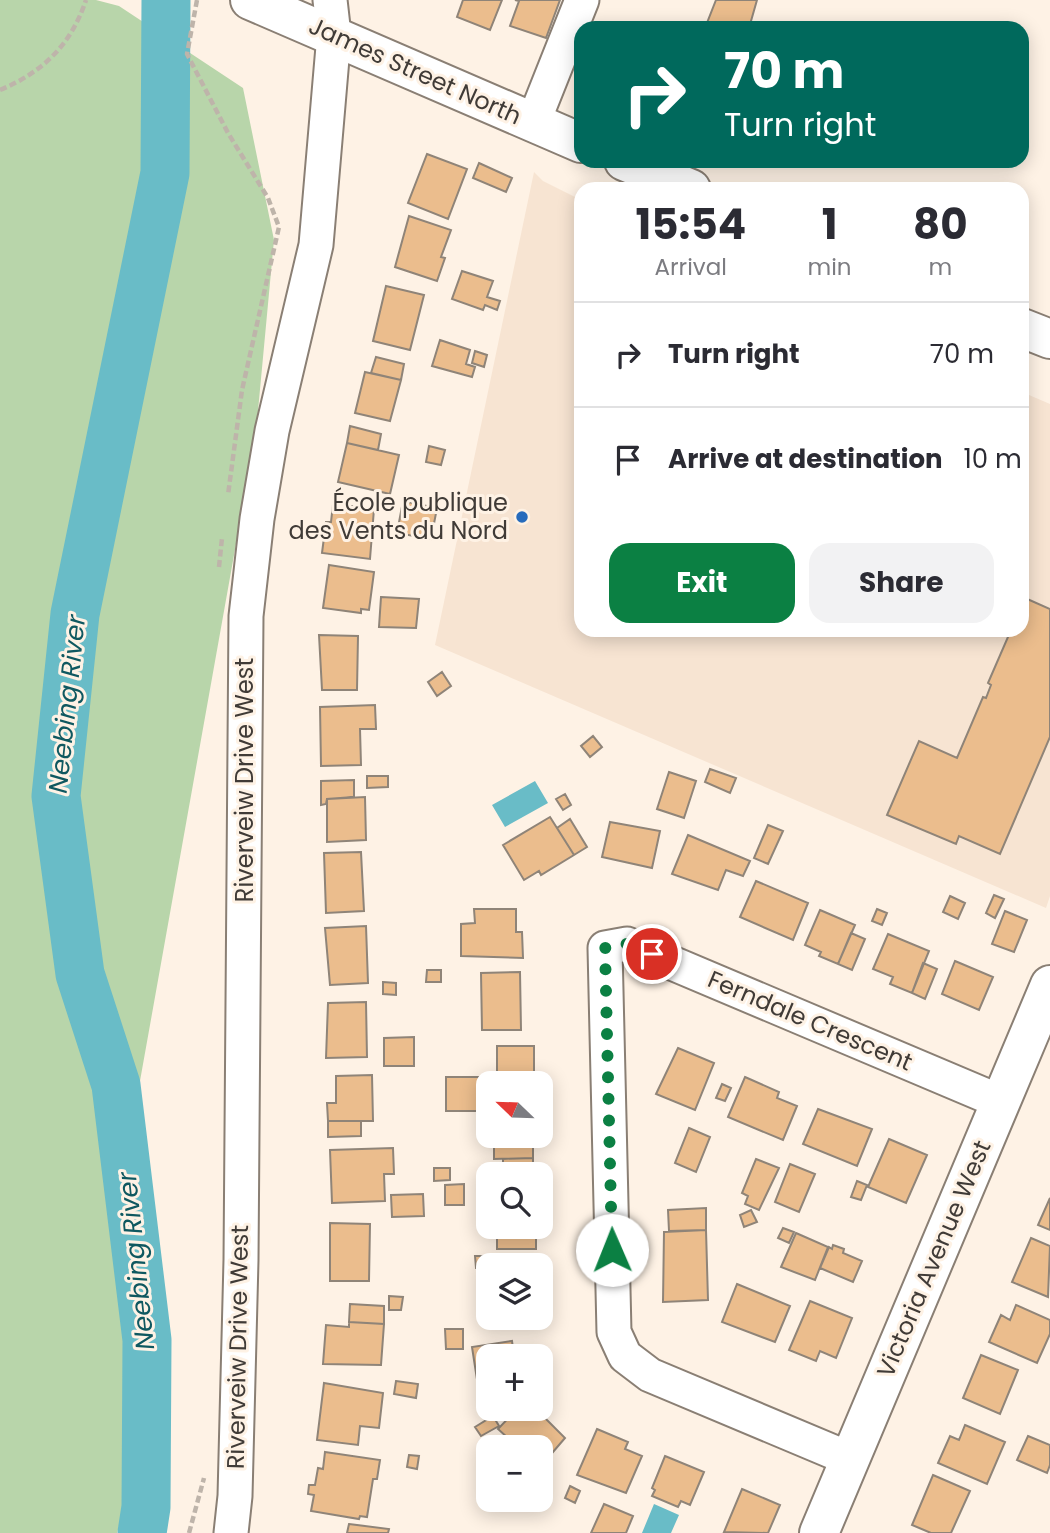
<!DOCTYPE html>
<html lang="en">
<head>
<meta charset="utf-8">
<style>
  :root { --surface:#fff; --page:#f2f2f3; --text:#2b2b33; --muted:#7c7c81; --line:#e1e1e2; --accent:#0b8043 }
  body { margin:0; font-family:Poppins,sans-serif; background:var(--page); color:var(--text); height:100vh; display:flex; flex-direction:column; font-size:26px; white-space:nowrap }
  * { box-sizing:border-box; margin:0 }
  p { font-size:23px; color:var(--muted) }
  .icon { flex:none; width:38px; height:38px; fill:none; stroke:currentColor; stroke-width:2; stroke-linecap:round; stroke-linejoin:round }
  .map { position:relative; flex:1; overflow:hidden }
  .drawer { position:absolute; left:574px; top:182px; width:455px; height:455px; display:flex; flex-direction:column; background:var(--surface); border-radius:21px; box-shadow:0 4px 18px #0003 }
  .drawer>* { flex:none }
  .guide { position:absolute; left:574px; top:21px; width:455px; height:147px; border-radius:21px; box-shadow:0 4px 18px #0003; background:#00695c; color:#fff; overflow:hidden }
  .needle { width:46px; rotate:293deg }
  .controls { position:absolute; left:476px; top:1071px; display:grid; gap:14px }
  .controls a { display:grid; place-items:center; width:77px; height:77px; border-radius:14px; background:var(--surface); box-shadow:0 4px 18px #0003; font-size:35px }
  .pin { position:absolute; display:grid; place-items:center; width:60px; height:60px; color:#fff; margin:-30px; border:4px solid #fff; border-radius:50%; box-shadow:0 2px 7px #0007 }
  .me { position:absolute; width:77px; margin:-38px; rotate:359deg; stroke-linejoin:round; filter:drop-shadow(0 0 5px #0008) }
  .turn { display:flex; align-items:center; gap:24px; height:147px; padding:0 35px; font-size:32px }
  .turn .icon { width:91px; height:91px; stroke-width:2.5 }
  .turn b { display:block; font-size:49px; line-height:60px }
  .eta { display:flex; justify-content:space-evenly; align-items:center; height:119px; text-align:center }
  .eta b { font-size:42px; font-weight:700; line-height:49px }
  .action { display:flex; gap:14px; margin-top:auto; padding:14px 35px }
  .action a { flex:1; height:80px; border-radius:21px; background:var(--accent); color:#fff; font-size:28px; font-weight:700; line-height:80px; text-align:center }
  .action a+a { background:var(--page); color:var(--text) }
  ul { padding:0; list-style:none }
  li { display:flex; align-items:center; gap:21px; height:105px; padding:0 35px; border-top:2px solid var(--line) }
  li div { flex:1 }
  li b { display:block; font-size:26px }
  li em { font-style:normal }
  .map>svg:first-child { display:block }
  .built { fill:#f7e4d2 }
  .green { fill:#b8d5aa }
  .water { fill:#69bcc7 }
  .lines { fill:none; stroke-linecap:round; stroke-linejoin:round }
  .river { stroke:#69bcc7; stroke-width:49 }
  .building { fill:#ebbd8d; stroke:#8f8478; stroke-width:2 }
  .minor-casing { stroke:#8a7f74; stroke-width:37 }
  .tertiary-casing { stroke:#8a7f74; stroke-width:42 }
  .path { stroke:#beb4aa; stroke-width:4.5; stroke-dasharray:7 3.5; stroke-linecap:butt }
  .minor { stroke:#fff; stroke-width:33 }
  .tertiary { stroke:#fff; stroke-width:38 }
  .route { stroke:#0b8043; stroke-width:12; stroke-dasharray:0 21.6 }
  .poi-dot { fill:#276bbc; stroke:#fef2e5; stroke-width:2.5 }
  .labels { text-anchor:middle; stroke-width:6; stroke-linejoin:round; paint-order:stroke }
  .street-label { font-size:24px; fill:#403b37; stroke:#fef2e5 }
  .poi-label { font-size:24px; fill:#403b37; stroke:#fef2e5; text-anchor:end }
  .water-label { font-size:26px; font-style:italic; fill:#0f5860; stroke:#fef2e5 }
</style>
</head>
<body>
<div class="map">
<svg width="1050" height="1533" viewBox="0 0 1050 1533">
  <rect width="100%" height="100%" fill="#fef2e5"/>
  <path class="built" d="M 534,172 L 543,181 L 581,200 L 581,630 L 1022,630 L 1022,392 L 1050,404 L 1050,896 L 1046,908 L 435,645 Z"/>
  <path class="green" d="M 0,0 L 96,0 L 119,6 L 243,88 L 274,240 L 256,432 L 123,1176 L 124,1508 L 117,1533 L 0,1533 Z"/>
  <path class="water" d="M 535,781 L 548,803 L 505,827 L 492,805 Z
    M 654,1504 L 679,1515 L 671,1533 L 642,1533 Z"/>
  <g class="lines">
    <path class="river" d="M 142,1533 L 146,1507 L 147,1340 L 116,1085 L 80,974 L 56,796 L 75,614 L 165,173 L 166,0"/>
  </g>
  <path class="building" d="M 463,0 L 502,0 L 490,30 L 457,17 Z
    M 515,0 L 560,0 L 546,38 L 510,26 L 519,1 Z
    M 716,0 L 757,0 L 749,28 L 705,28 Z
    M 427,154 L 467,169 L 448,219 L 408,203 Z
    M 479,163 L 512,178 L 506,192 L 473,178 Z
    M 409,216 L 451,230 L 441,257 L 445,258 L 437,281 L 395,267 Z
    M 462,271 L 493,281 L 487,297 L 500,301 L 497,310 L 485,305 L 483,310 L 452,299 Z
    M 386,286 L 424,295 L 410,350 L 373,341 Z
    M 440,340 L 470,350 L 466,364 L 475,367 L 472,377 L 432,366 Z
    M 475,351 L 487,355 L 484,367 L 472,363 Z
    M 376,357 L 404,364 L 401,380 L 371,373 Z
    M 365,372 L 401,380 L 390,421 L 355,413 Z
    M 350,426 L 381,434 L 378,450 L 347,443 Z
    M 347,443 L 399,455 L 390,494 L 338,482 Z
    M 429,446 L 445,450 L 441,465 L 426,462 Z
    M 403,501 L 437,508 L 431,539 L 397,533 Z
    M 333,504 L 374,509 L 370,559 L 322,553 L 326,522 L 331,522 Z
    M 329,565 L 374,572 L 369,610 L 361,609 L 361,613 L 323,608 Z
    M 381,597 L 419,599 L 416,628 L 379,627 Z
    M 1025,598 L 1050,609 L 1050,737 L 1000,854 L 959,836 L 956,844 L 887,815 L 919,741 L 957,758 L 983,697 L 986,698 L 991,685 L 988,683 L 1011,630 L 1022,630 L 1022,604 Z
    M 319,635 L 358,636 L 357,690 L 322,690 Z
    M 442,672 L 451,686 L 437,696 L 428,682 Z
    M 375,705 L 376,729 L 360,729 L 361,765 L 321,766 L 320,707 Z
    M 593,736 L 602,747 L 590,757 L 581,746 Z
    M 710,769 L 736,778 L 730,793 L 705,782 Z
    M 669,772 L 696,781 L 684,818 L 657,809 Z
    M 367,776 L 388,776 L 388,787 L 367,788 Z
    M 354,780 L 354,797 L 327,799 L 326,804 L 321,805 L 321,781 Z
    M 565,794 L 571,805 L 563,810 L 556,799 Z
    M 365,797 L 366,840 L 327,842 L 327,799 Z
    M 550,817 L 574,855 L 541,875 L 539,871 L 524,880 L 503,845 Z
    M 570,819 L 587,847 L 574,855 L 557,828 Z
    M 610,822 L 660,831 L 652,868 L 602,857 Z
    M 768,825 L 783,831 L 768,864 L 754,858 Z
    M 688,835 L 750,861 L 743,876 L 726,870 L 718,890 L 672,874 Z
    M 361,852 L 364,911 L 326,913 L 324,853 Z
    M 756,881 L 808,903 L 793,940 L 740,917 Z
    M 994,895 L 1004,899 L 995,918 L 986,913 Z
    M 950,896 L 965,903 L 958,919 L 943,912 Z
    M 474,909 L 516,909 L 516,932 L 522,932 L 523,958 L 461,956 L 461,924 L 475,923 Z
    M 877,909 L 887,913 L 882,925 L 872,921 Z
    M 820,910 L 855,925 L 838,964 L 819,956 L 821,952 L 805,945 Z
    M 1005,911 L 1027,920 L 1014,952 L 992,944 Z
    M 366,926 L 368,983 L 330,985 L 325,928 Z
    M 851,933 L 865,939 L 852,970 L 838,964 Z
    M 888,934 L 929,951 L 912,993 L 890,984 L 893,977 L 873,969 Z
    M 955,961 L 993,977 L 979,1010 L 942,994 Z
    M 923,963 L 937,969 L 925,999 L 912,993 Z
    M 427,970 L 441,970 L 441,982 L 426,982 Z
    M 520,972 L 521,1030 L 482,1030 L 481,973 Z
    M 383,982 L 396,983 L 396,995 L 383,994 Z
    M 366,1002 L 367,1057 L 326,1058 L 328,1003 Z
    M 414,1037 L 414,1066 L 384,1066 L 384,1038 Z
    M 497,1046 L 534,1046 L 534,1083 L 497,1083 Z
    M 678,1048 L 714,1063 L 695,1110 L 656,1094 Z
    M 372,1075 L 373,1121 L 328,1121 L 327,1103 L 336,1103 L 336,1076 Z
    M 446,1077 L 480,1077 L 480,1111 L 446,1111 Z
    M 745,1077 L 779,1092 L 777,1098 L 797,1106 L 783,1140 L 728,1117 Z
    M 722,1084 L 731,1088 L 725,1101 L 716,1098 Z
    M 818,1109 L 872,1129 L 857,1166 L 803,1144 Z
    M 480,1119 L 488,1120 L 488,1136 L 529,1136 L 529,1142 L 533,1143 L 533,1158 L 494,1159 L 494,1140 L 480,1140 Z
    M 328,1121 L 361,1121 L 361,1136 L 328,1137 Z
    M 689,1128 L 710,1137 L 696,1172 L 675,1163 Z
    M 889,1139 L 927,1155 L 906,1203 L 868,1187 Z
    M 393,1148 L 394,1174 L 384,1174 L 385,1201 L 332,1203 L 330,1150 Z
    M 533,1158 L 533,1171 L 503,1171 L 503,1159 Z
    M 756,1159 L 779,1168 L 759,1210 L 745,1204 L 748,1196 L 742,1193 Z
    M 790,1164 L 815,1174 L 799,1212 L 775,1202 Z
    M 434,1168 L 450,1168 L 450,1180 L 434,1181 Z
    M 857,1181 L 867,1185 L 861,1200 L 851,1197 Z
    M 464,1184 L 464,1205 L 445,1205 L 445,1185 Z
    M 423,1194 L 424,1216 L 392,1217 L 391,1195 Z
    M 1050,1198 L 1050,1230 L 1038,1225 Z
    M 706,1208 L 706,1230 L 669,1231 L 668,1210 Z
    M 751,1210 L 757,1222 L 744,1227 L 740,1215 Z
    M 330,1223 L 370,1224 L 369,1281 L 330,1281 Z
    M 497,1227 L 536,1227 L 536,1249 L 497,1249 Z
    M 783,1228 L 794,1232 L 789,1243 L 778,1238 Z
    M 706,1230 L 708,1300 L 663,1302 L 664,1232 Z
    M 796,1233 L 828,1247 L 815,1280 L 781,1267 Z
    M 1031,1238 L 1050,1246 L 1048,1297 L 1012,1282 Z
    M 833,1245 L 844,1249 L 843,1253 L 862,1261 L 853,1282 L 820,1268 L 829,1247 L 832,1249 Z
    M 475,1256 L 487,1256 L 487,1267 L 476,1268 Z
    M 737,1284 L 790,1306 L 775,1342 L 722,1322 Z
    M 389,1296 L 403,1297 L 401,1310 L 389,1310 Z
    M 810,1301 L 852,1318 L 836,1358 L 820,1351 L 816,1361 L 789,1350 Z
    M 350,1304 L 384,1306 L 384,1324 L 349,1322 Z
    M 1016,1305 L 1050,1320 L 1050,1334 L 1037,1363 L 989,1342 L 1001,1315 L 1010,1320 Z
    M 489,1318 L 528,1318 L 528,1321 L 489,1321 Z
    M 349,1322 L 384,1324 L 381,1365 L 323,1364 L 326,1325 L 349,1327 Z
    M 445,1329 L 463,1329 L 463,1349 L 446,1349 Z
    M 512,1341 L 514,1356 L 488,1356 L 488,1398 L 480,1399 L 472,1347 Z
    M 981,1355 L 1018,1370 L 1000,1414 L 963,1398 Z
    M 396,1381 L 418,1384 L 416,1398 L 394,1394 Z
    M 324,1383 L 383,1393 L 379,1428 L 360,1426 L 358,1445 L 317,1440 Z
    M 517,1409 L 536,1409 L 565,1438 L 541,1466 L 541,1447 L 518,1447 L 498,1429 Z
    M 493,1416 L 499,1426 L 481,1436 L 475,1427 Z
    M 965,1425 L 1005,1442 L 987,1484 L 938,1463 L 950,1436 L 959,1440 Z
    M 597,1429 L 628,1442 L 625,1449 L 642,1456 L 626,1493 L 577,1475 Z
    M 1028,1436 L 1050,1445 L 1050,1465 L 1047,1473 L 1017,1460 Z
    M 325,1452 L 380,1460 L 377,1479 L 373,1479 L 367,1517 L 360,1516 L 359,1519 L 311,1511 L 314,1495 L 308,1494 L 309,1485 L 315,1485 L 318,1468 L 323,1469 Z
    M 409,1455 L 419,1456 L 417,1469 L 407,1467 Z
    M 665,1456 L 704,1472 L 690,1505 L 681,1501 L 678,1507 L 652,1496 L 655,1490 L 652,1488 Z
    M 933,1475 L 970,1491 L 951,1533 L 931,1533 L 912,1525 Z
    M 570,1486 L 580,1491 L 575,1503 L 565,1498 Z
    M 742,1489 L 780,1505 L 768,1533 L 724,1532 Z
    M 604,1504 L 633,1516 L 626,1533 L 591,1533 Z
    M 349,1524 L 389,1529 L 388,1533 L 347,1533 Z"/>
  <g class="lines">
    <defs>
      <path id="minor" d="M 533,123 L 582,0
        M 850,1459 L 650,1375 L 625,1356 L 614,1332 L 605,948 L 627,944 L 1001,1102
        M 231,1533 L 235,1496 L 241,1260 L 246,616 L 257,519 L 272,431 L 316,245 L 334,35 L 330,0"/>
      <path id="tertiary" d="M 250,0 L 581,143
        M 624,161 L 691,189
        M 1022,328 L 1050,339
        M 819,1533 L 1050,985"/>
    </defs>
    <use href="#minor" class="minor-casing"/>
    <use href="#tertiary" class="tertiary-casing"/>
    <path class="path" d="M 197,0 L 187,54 L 228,133 L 268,198 L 279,227 L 242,390 L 228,495
      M 0,90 C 43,72 71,45 86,0
      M 219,567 L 222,538
      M 189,1533 L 204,1478"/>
    <use href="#minor" class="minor"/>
    <use href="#tertiary" class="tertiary"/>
  </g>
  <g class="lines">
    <path class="route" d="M 612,1250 L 605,948 L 627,944 L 652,954"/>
  </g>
  <circle class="poi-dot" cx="522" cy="517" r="7"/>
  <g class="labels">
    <g class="street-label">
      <text transform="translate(415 71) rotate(24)" y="8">James Street North</text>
      <text transform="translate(245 780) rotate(-90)" y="8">Riverveiw Drive West</text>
      <text transform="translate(810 1021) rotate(23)" y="8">Ferndale Crescent</text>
      <text transform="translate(934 1259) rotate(-67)" y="8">Victoria Avenue West</text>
      <text transform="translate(238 1347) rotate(-89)" y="8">Riverveiw Drive West</text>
    </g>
    <g class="poi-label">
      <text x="508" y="511">École publique<tspan x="508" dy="28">des Vents du Nord</tspan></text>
    </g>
    <g class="water-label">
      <text transform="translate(67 704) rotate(-84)" y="9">Neebing River</text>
      <text transform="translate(136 1261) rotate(-96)" y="9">Neebing River</text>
    </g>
  </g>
</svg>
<div class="controls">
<a><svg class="needle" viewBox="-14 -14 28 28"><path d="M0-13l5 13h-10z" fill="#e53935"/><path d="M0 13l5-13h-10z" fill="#7c7c81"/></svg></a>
<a><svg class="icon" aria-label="search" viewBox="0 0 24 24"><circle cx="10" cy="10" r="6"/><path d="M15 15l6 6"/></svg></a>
<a><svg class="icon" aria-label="layers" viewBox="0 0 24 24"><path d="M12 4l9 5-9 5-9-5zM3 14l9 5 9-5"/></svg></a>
<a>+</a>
<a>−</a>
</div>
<div class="pin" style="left:652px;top:954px;background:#d93025"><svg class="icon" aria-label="arrive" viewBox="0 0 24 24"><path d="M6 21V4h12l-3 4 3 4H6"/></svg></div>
<svg class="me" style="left:612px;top:1250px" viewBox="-20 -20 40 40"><circle r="19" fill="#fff"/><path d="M0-13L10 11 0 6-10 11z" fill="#0b8043"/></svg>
<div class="guide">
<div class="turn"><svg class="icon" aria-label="right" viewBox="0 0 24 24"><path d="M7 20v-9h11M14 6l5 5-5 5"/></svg><div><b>70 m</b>Turn right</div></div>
</div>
<section class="drawer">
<div class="eta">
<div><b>15:54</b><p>Arrival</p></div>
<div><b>1</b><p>min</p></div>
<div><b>80</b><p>m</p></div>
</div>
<ul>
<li><svg class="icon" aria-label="right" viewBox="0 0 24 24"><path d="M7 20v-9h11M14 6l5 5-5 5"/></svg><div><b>Turn right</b></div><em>70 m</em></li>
<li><svg class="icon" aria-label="arrive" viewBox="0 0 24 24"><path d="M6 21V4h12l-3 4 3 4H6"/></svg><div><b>Arrive at destination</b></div><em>10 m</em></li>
</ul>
<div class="action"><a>Exit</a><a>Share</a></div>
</section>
</div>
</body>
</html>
